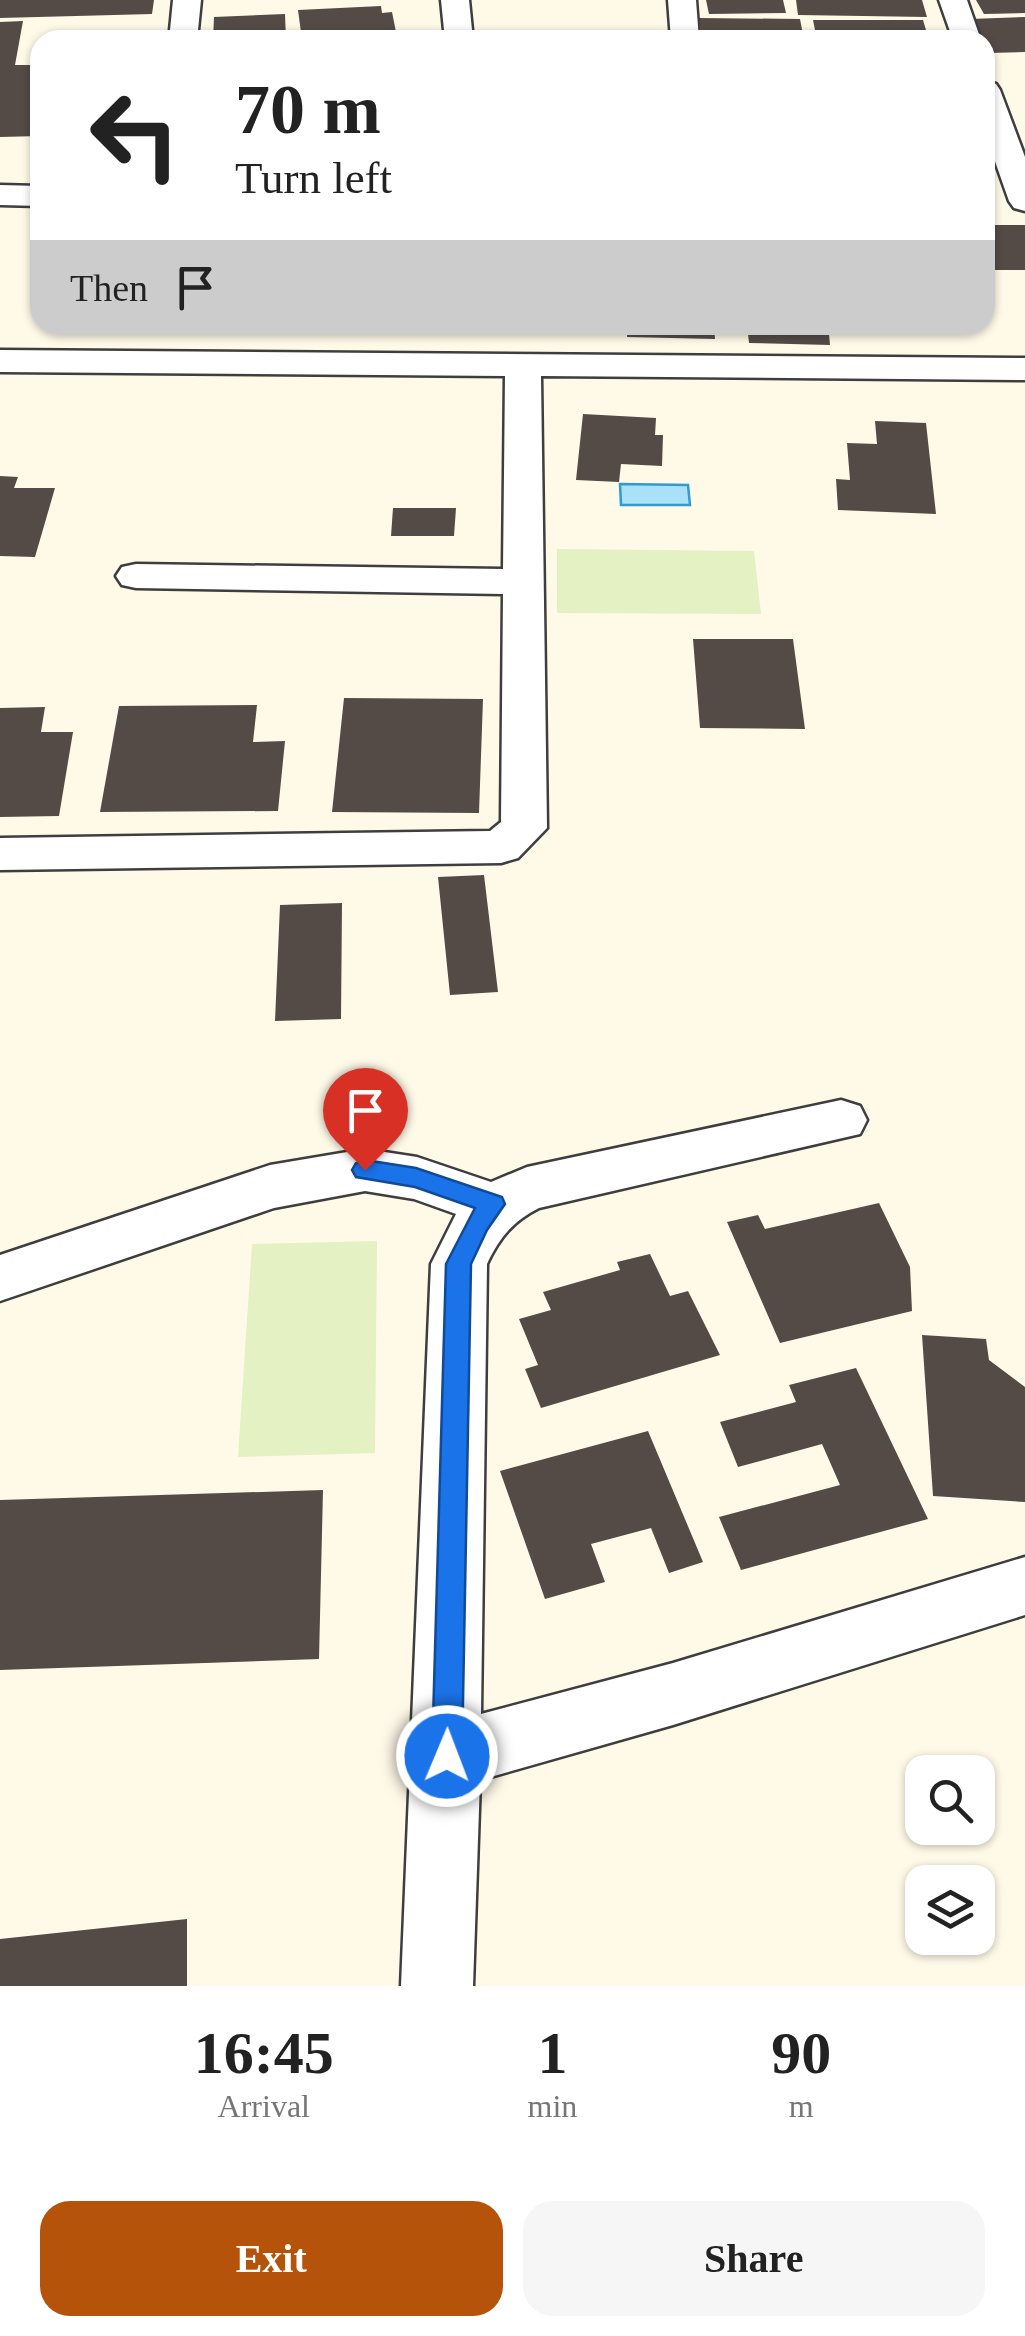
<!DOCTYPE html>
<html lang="en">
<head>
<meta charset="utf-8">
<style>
  :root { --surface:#fff; --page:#f6f6f6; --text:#222; --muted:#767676; --accent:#b45309 }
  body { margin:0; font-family:Georgia,serif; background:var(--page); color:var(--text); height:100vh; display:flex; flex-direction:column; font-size:38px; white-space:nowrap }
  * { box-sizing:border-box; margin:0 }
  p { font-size:32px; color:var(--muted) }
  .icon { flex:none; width:55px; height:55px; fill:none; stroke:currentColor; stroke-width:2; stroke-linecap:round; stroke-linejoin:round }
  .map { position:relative; height:1986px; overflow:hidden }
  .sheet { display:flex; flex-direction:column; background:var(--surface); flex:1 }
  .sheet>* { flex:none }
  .hud { position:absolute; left:30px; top:30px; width:965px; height:305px; border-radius:30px; box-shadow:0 2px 8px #0004; background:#fff; color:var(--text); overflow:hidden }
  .controls { position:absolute; left:905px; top:1755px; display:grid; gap:20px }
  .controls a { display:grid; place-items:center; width:90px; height:90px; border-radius:20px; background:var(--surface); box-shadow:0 2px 8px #0004; font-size:50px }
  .pin { position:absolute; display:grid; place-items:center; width:85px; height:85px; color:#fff; margin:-102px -42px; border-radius:50% 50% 50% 0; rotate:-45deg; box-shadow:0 0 10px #0007 }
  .pin .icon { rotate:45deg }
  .me { position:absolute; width:110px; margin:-55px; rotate:1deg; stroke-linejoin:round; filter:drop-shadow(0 0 8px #0008) }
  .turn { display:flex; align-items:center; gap:35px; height:210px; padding:0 40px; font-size:45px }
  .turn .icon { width:130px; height:130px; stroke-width:2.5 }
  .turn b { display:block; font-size:70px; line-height:85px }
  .then { display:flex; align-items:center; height:95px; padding:0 40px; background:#0003; gap:20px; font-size:38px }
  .eta { display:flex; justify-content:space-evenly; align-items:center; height:170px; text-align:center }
  .eta b { font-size:60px; font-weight:700; line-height:70px }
  .primary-button { display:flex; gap:20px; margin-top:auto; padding:20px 40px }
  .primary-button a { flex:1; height:115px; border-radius:30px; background:var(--accent); color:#fff; font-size:40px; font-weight:700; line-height:115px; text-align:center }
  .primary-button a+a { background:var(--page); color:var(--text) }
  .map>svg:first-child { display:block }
  .pitch { fill:#e4f1c3 }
  .water { fill:#abe0f9; stroke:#2f9bd3; stroke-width:2.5 }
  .building { fill:#544b47 }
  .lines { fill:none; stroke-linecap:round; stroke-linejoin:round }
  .minor-casing { stroke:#3e3e3e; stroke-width:5 }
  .minor { fill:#fff; fill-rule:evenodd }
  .route { fill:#1a73e8; stroke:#114b97; stroke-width:2.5 }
</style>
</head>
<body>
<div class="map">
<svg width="1025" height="1986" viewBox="0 0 1025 1986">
  <rect width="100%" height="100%" fill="#fff9e8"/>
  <path class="pitch" d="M 557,549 L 754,551 L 761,614 L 557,613 Z
    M 377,1241 L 375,1453 L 238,1457 L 252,1244 Z"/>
  <path class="water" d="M 620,484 L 688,485 L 690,505 L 621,505 Z"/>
  <path class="building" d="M 0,0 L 154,0 L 152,14 L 0,18 Z
    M 706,0 L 783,0 L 786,13 L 709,14 Z
    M 796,0 L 922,0 L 927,17 L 798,15 Z
    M 976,0 L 1025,0 L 1025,13 L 984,14 Z
    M 381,6 L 382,13 L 392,12 L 397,37 L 302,40 L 298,10 Z
    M 285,14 L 286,40 L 213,40 L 214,17 Z
    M 1025,17 L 1025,52 L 988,53 L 985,40 L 970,19 Z
    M 699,18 L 800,19 L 804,40 L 702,40 Z
    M 813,20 L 923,20 L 929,40 L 817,40 Z
    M 23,21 L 15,65 L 40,65 L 40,136 L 0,137 L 0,22 Z
    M 985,225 L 1025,225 L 1025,270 L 985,270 Z
    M 627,325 L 714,325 L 715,339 L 627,337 Z
    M 747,325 L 839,325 L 840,334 L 829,334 L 830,345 L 749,343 Z
    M 583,414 L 656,418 L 655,435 L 663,435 L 662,466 L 621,464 L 619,482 L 576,480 Z
    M 875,421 L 926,423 L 936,514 L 838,510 L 836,479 L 850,480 L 847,443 L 877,444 Z
    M 0,476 L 18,477 L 14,488 L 55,488 L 35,557 L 0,556 Z
    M 393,508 L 456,508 L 454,536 L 391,536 Z
    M 693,639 L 793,639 L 805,729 L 700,728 Z
    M 344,698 L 483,699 L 479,813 L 332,812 Z
    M 257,705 L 253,742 L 285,741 L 278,811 L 100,812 L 119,706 Z
    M 45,707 L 41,732 L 73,732 L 59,816 L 0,817 L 0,708 Z
    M 484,875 L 498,992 L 450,995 L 438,877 Z
    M 342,903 L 341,1019 L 275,1021 L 280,905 Z
    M 879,1203 L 910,1267 L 912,1311 L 780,1343 L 727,1222 L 758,1215 L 765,1229 Z
    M 650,1254 L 670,1296 L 688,1291 L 720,1355 L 541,1408 L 525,1369 L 538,1365 L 519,1319 L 551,1310 L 543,1292 L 620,1270 L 617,1262 Z
    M 922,1335 L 986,1339 L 989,1360 L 1025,1387 L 1025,1502 L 933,1496 Z
    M 856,1368 L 928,1519 L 741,1570 L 719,1517 L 840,1485 L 822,1444 L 738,1467 L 720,1422 L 796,1402 L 789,1385 Z
    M 648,1431 L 703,1562 L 669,1573 L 651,1528 L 591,1544 L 605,1582 L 545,1599 L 500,1471 Z
    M 323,1490 L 319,1659 L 0,1670 L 0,1500 Z
    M 187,1919 L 187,1986 L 0,1986 L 0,1939 Z"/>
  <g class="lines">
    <defs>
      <path id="minor" d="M 173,0 L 201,0 L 197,40 L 169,40 Z
        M 441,0 L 469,0 L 473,40 L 445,40 Z
        M 668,0 L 696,0 L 699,40 L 671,40 Z
        M 939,0 L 967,0 L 981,40 L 953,40 Z
        M 985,81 L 996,84 L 1000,90 L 1025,157 L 1025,211 L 1014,208 L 1009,201 L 985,133 Z
        M 0,185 L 40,186 L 40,206 L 0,205 Z
        M 0,350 L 1025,358 L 1025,380 L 541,376 L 547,828 L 518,858 L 501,863 L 0,870 L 0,838 L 490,831 L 501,822 L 503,594 L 136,588 L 122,585 L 116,576 L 122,567 L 136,564 L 503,569 L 505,376 L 0,372 Z
        M 841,1100 L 860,1106 L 867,1120 L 860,1134 L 539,1208 C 513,1221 499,1238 487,1264 L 481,1714 L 673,1663 L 1025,1557 L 1025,1615 L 673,1725 L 480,1780 L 473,1986 L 401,1986 L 431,1264 L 456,1214 L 414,1199 L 365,1191 L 274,1208 L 0,1301 L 0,1255 L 270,1165 L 365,1149 L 417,1157 L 491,1182 L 527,1167 Z"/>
    </defs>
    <use href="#minor" class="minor-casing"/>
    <use href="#minor" class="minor"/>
  </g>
  <path class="route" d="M 365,1160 L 416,1168 L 502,1197 L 505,1204 L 487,1230 L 471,1264 L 462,1756 L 458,1767 L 447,1771 L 436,1767 L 432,1756 L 446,1264 L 475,1208 L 415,1187 L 356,1177 L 352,1170 L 356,1163 Z"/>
</svg>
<div class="controls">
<a><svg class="icon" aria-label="search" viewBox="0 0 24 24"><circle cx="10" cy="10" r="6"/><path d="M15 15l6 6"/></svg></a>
<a><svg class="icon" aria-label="layers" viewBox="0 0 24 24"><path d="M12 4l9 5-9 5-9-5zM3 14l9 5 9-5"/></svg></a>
</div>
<div class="pin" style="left:365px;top:1170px;background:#d93025"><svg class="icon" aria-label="arrive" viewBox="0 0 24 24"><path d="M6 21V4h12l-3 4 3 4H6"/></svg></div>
<svg class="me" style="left:447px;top:1756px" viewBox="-20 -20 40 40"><circle r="17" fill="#1a73e8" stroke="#fff" stroke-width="3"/><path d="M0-11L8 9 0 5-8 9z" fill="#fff"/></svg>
<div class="hud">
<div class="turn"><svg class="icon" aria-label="left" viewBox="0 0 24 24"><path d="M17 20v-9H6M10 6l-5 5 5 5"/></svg><div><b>70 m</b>Turn left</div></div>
<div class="then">Then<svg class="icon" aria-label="arrive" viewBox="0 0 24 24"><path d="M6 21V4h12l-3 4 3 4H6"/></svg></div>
</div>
</div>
<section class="sheet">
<div class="eta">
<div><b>16:45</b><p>Arrival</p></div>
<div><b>1</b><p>min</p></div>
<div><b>90</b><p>m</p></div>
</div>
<div class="primary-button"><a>Exit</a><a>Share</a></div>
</section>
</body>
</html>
